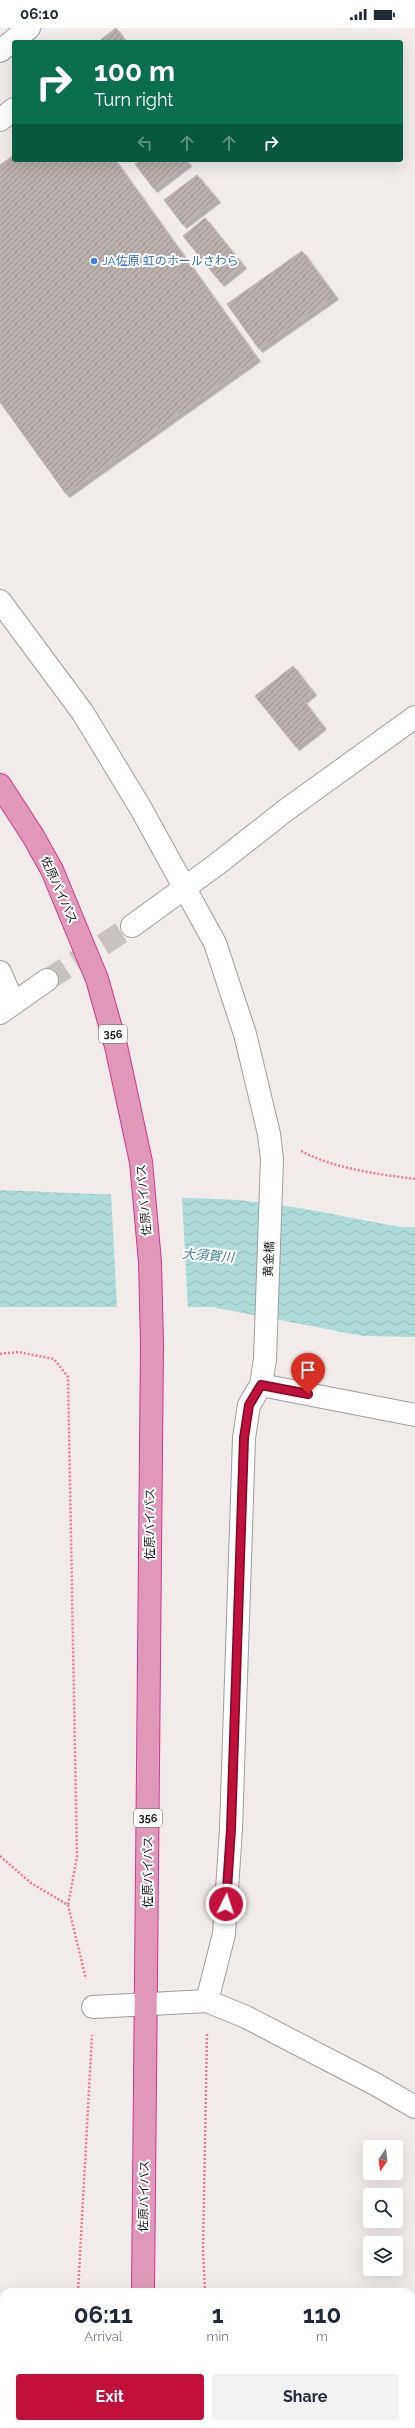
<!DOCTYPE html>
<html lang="en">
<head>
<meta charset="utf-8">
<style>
  :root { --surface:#fff; --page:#f2f2f3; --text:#1f2937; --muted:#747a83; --accent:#c2103d }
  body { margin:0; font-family:Raleway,"Noto Sans JP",sans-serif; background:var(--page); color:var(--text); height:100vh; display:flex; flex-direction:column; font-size:15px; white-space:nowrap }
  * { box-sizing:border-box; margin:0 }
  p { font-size:13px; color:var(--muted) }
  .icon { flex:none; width:22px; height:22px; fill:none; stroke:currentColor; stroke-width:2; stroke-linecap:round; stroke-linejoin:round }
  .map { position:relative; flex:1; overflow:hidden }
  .drawer { position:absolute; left:0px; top:2260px; width:415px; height:140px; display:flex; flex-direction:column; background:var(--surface); border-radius:12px 12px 0 0; box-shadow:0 4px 16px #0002 }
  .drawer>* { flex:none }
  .hud { position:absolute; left:12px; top:12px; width:391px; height:122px; border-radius:4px; box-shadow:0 4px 16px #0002; background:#0b6e4f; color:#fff; overflow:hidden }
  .needle { width:26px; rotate:194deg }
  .fabs { position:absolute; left:363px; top:2112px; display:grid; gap:8px }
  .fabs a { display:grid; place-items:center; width:40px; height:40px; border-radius:4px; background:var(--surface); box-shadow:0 4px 16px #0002; font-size:20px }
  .pin { position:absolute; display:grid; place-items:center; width:34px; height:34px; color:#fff; margin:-41px -17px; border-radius:50% 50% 50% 0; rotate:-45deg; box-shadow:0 0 4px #0007 }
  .pin .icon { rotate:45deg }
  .me { position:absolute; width:44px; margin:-22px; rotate:4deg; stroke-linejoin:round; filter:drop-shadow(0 0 3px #0008) }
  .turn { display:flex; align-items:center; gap:14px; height:84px; padding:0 16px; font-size:18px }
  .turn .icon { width:52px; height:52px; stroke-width:2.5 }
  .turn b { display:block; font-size:28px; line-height:34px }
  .lanes { display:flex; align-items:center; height:38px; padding:0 16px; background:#0003; justify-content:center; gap:20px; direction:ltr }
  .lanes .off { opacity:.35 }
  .eta { display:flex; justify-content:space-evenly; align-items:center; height:68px; text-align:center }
  .eta b { font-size:24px; font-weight:700; line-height:28px }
  .cta { display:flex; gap:8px; margin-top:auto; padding:8px 16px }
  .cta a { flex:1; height:46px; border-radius:4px; background:var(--accent); color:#fff; font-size:16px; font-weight:700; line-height:46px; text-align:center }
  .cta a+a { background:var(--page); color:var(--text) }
  .status { display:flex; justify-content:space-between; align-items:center; height:28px; padding:0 20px; background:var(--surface); direction:ltr }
  .status svg { height:11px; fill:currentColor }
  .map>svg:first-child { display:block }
  .water { fill:url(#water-waves) }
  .pier { fill:#f1ece9 }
  .building { fill:url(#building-hatch); stroke:#c2b0ac; filter:url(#shadow) }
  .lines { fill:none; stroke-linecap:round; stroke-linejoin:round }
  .minor-tunnel { stroke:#c7c3c1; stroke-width:22; stroke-dasharray:22 11; stroke-linecap:butt }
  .minor-casing { stroke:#9e9e9e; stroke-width:24 }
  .highway-casing { stroke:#ce3790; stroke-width:24 }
  .path { stroke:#ef7b8c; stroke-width:2.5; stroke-dasharray:2 2; stroke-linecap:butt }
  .minor { stroke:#fff; stroke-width:22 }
  .highway { stroke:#e198b8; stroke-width:22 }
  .route-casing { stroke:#7e0a28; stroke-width:10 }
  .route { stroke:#c2103d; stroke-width:7 }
  .shop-dot { fill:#3f7fe0; stroke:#fff; stroke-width:1.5 }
  .labels { text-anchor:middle; stroke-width:4; stroke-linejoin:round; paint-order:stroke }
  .shield { fill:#fff; stroke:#646464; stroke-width:1 }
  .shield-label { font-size:11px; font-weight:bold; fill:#212121 }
  .shop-label { font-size:12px; fill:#366cbe; stroke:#fff; text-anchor:start }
  .street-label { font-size:12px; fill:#212121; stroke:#fff }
  .water-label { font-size:13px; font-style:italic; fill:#477b8c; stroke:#fff }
</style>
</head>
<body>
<div class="status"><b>06:10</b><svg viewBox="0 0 49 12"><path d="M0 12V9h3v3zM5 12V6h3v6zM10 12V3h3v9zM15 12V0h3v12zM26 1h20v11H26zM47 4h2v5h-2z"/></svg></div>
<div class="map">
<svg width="415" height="2400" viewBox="0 0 415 2400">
  <defs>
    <pattern id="water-waves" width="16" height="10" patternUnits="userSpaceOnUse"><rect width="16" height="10" fill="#addbd9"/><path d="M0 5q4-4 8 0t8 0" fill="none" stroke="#95bcba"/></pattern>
    <pattern id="building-hatch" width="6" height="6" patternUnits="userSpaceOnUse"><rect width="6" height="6" fill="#bab1ae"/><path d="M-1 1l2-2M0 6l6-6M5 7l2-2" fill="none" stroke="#97908d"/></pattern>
    <filter id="shadow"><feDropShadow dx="3.5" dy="3.5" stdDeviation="0" flood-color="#0004"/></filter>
  </defs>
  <rect width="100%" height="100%" fill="#f1ece9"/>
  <path class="water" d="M 0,1162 L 240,1172 L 300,1180 L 400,1199 L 415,1199 L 415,1309 L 363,1308 L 212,1279 L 0,1279 Z"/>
  <path class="pier" d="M 111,1165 L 182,1168 L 188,1281 L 117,1280 Z"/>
  <path class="building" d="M 116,0 L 126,14 L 98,14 Z
    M 14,127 L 14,132 L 115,132 L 257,330 L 66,466 L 0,374 L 0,137 Z
    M 141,132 L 186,132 L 188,135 L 154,161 L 135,136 Z
    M 197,147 L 217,171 L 183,197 L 164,172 Z
    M 205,190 L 243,237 L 221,255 L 183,208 Z
    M 302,223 L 335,268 L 259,321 L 227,276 Z
    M 293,638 L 313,664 L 303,672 L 323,698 L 296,719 L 255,668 Z"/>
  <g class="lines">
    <path class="minor-tunnel" d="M 47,952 L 132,898"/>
    <defs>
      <path id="minor" d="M 0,23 L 29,0
        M 0,92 L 14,81
        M 0,573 L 83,685 L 140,779 L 215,915 L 245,1006 L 269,1106 L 272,1131 L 265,1331 L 261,1357 L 415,1387
        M 132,898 L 216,837 L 286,782 L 415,689
        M 0,944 L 13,974
        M 0,985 L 47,952
        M 207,1973 L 224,1906 L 231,1801 L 244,1410 L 249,1377 L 261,1357
        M 93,1979 L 207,1973 L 246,1989 L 375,2056 L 415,2079"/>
      <path id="highway" d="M 0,757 L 33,808 L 52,842 L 97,951 L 116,1018 L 141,1134 L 150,1234 L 152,1316 L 143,2264
        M 141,2400 L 141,2396"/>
    </defs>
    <use href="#minor" class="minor-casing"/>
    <use href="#highway" class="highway-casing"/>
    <path class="path" d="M 301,1123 C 335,1141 378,1146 415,1151
      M 0,1326 L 18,1324 L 54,1331 L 68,1349 L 77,1829 L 68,1877
      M 0,1828 L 31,1855 L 68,1877 L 86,1951
      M 78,2264 L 92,2007
      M 205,2264 L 203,2223 L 207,2005
      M 210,2396 L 210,2400
      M 65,2400 L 66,2396"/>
    <use href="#minor" class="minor"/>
    <use href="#highway" class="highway"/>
  </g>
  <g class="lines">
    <defs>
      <path id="route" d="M 226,1876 L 231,1801 L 244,1410 L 249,1377 L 261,1357 L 308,1366"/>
    </defs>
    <use href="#route" class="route-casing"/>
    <use href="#route" class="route"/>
  </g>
  <circle class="shop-dot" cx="94" cy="233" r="4"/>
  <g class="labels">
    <g class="shield">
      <rect x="99" y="997" width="28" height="18" rx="3"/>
      <rect x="134" y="1781" width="28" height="18" rx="3"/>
    </g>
    <g class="shield-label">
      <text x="113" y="1010">356</text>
      <text x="148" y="1794">356</text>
    </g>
    <g class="shop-label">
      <text x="102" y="237">JA佐原 虹のホールさわら</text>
    </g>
    <g class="street-label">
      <text transform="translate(59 862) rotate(66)" y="4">佐原バイパス</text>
      <text transform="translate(144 1172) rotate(-95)" y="4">佐原バイパス</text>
      <text transform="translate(269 1231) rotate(-88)" y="4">黄金橋</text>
      <text transform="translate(150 1496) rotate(-90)" y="4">佐原バイパス</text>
      <text transform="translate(148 1844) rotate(-90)" y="4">佐原バイパス</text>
      <text transform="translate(144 2168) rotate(-89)" y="4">佐原バイパス</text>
    </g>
    <g class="water-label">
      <text transform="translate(208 1227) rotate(4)" y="5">大須賀川</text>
    </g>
  </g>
</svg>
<div class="fabs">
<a><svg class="needle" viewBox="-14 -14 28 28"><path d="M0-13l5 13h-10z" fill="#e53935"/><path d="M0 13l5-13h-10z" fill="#747a83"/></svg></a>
<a><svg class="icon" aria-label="search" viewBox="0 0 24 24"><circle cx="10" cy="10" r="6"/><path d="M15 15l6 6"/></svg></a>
<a><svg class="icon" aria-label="layers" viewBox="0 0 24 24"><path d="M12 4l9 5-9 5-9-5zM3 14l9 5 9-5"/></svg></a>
</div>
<div class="pin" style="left:308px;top:1366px;background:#d93025"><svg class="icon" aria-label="arrive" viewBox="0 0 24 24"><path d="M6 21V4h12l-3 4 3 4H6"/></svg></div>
<svg class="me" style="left:226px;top:1876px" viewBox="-20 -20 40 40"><circle r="17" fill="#c2103d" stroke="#fff" stroke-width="3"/><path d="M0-11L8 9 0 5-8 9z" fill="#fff"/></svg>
<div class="hud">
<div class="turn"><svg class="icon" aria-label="right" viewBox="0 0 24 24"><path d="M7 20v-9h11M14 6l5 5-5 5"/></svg><div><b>100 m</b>Turn right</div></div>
<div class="lanes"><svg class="icon off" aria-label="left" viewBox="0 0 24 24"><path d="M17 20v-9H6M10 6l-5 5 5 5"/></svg><svg class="icon off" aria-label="ahead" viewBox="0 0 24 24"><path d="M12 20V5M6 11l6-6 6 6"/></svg><svg class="icon off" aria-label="ahead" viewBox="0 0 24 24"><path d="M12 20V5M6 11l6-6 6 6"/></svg><svg class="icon" aria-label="right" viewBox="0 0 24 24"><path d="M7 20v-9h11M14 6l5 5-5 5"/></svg></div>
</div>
<section class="drawer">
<div class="eta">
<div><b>06:11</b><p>Arrival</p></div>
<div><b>1</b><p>min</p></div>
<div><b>110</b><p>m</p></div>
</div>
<div class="cta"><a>Exit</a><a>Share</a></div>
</section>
</div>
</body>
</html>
